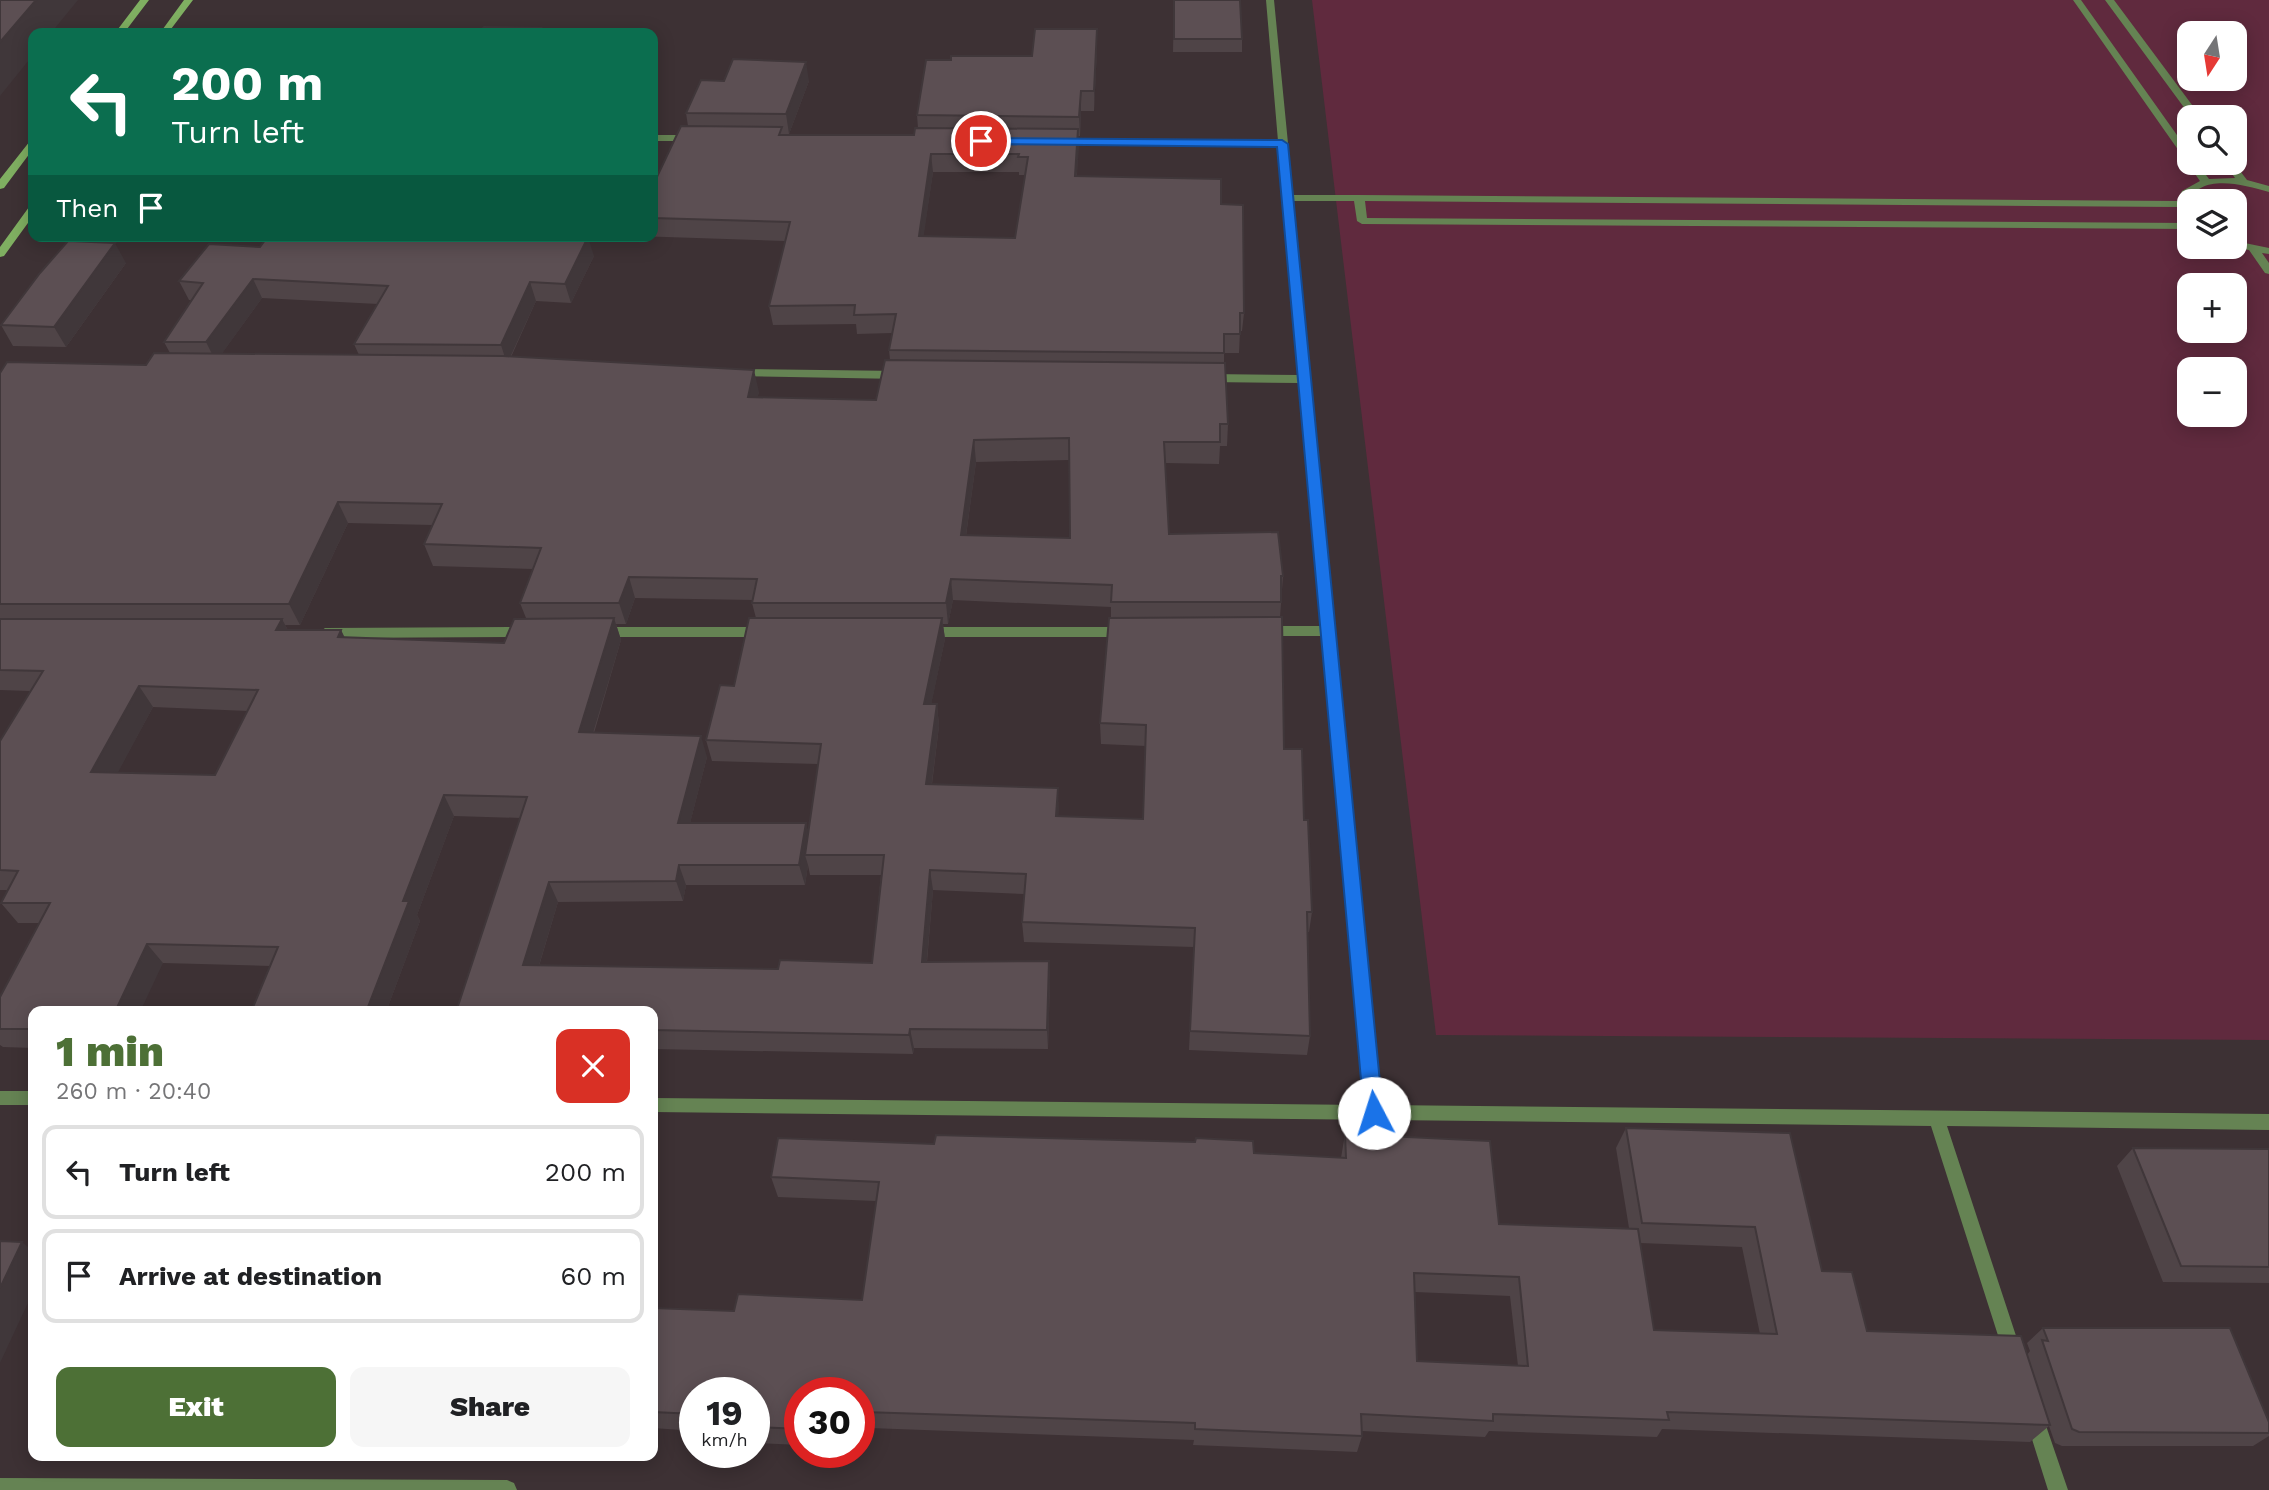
<!DOCTYPE html>
<html lang="en">
<head>
<meta charset="utf-8">
<style>
  :root { --surface:#fff; --page:#f6f6f6; --text:#202124; --muted:#757577; --line:#e0e0e0; --accent:#4d7036 }
  body { margin:0; font-family:"Work Sans",sans-serif; background:var(--page); color:var(--text); height:100vh; display:flex; flex-direction:column; font-size:26px; white-space:nowrap }
  * { box-sizing:border-box; margin:0 }
  p { font-size:23px; color:var(--muted) }
  .icon { flex:none; width:38px; height:38px; fill:none; stroke:currentColor; stroke-width:2; stroke-linecap:round; stroke-linejoin:round }
  .map { position:relative; flex:1; overflow:hidden }
  .panel { position:absolute; left:28px; top:1006px; width:630px; height:455px; display:flex; flex-direction:column; background:var(--surface); border-radius:14px; box-shadow:0 4px 18px #0003 }
  .panel>* { flex:none }
  .top-card { position:absolute; left:28px; top:28px; width:630px; height:214px; border-radius:14px; box-shadow:0 4px 18px #0003; background:#0b6e4f; color:#fff; overflow:hidden }
  .needle { width:46px; rotate:192deg }
  .controls { position:absolute; left:2177px; top:21px; display:grid; gap:14px }
  .controls a { display:grid; place-items:center; width:70px; height:70px; border-radius:14px; background:var(--surface); box-shadow:0 4px 18px #0003; font-size:35px }
  .speed { position:absolute; left:679px; top:1377px; display:flex; gap:14px; font-size:35px; font-weight:700; text-align:center }
  .speed>* { display:grid; place-content:center; width:91px; height:91px; border-radius:50%; background:var(--surface); box-shadow:0 4px 18px #0003; line-height:1 }
  .speed small { font-size:18px; font-weight:400 }
  .speed .limit { border:10px solid #d22; background:#fff; color:#111 }
  .pin { position:absolute; display:grid; place-items:center; width:60px; height:60px; color:#fff; margin:-30px; border:4px solid #fff; border-radius:50%; box-shadow:0 2px 7px #0007 }
  .me { position:absolute; width:77px; margin:-38px; rotate:355deg; stroke-linejoin:round; filter:drop-shadow(0 0 5px #0008) }
  .turn { display:flex; align-items:center; gap:24px; height:147px; padding:0 28px; font-size:32px }
  .turn .icon { width:91px; height:91px; stroke-width:2.5 }
  .turn b { display:block; font-size:49px; line-height:60px }
  .then { display:flex; align-items:center; height:66px; padding:0 28px; background:#0003; gap:14px; font-size:26px }
  .round { display:grid; place-items:center; flex:none; width:74px; height:74px; border-radius:14px; background:var(--page) }
  .headline { display:flex; align-items:center; justify-content:space-between; height:119px; padding:0 28px }
  h1 { font-size:42px; font-weight:800; line-height:52px; color:var(--accent) }
  .action { display:flex; gap:14px; margin-top:auto; padding:14px 28px }
  .action a { flex:1; height:80px; border-radius:14px; background:var(--accent); color:#fff; font-size:28px; font-weight:800; line-height:80px; text-align:center }
  .action a+a { background:var(--page); color:var(--text) }
  ul { padding:0; list-style:none }
  li { display:flex; align-items:center; gap:21px; height:94px; margin:0 14px 10px; padding:0 14px; border:4px solid var(--line); border-radius:14px }
  li div { flex:1 }
  li b { display:block; font-size:26px }
  li em { font-style:normal }
  .map>svg:first-child { display:block }
  .green { fill:#602a3e; fill-rule:evenodd }
  .lines { fill:none; stroke-linecap:round; stroke-linejoin:round }
  .lane { fill:#658353; fill-rule:evenodd }
  .street { fill:#658353; fill-rule:evenodd }
  .secondary { fill:#7faf61; fill-rule:evenodd }
  .wall { fill:#4f4447; fill-rule:evenodd }
  .shaded-wall { fill:#40373a }
  .building { fill:#5c4f53; stroke:#40373a; stroke-width:2; fill-rule:evenodd }
  .route { fill:#1a73e8; stroke:#114b97; stroke-width:2 }
</style>
</head>
<body>
<div class="map">
<svg width="2269" height="1490" viewBox="0 0 2269 1490">
  <rect width="100%" height="100%" fill="#3d3134"/>
  <path class="green" d="M 1312,0 L 2269,0 L 2269,1040 L 1436,1035 ZM 2189,33 L 2235,33 L 2235,79 L 2189,79 ZM 2189,117 L 2235,117 L 2235,163 L 2189,163 ZM 2189,201 L 2235,201 L 2235,247 L 2189,247 ZM 2189,285 L 2235,285 L 2235,331 L 2189,331 ZM 2189,369 L 2235,369 L 2235,415 L 2189,415 Z"/>
  <g class="lines">
    <path class="lane" d="M 2073,0 L 2081,0 L 2189,152 L 2189,163 L 2197,163 L 2209,179 L 2235,178 L 2224,163 L 2234,163 L 2247,180 L 2269,186 L 2269,192 C 2242,185 2201,172 2186,204 L 2189,209 L 2189,221 L 2185,220 L 2178,207 L 1365,201 L 1367,218 L 2189,223 L 2189,229 L 1362,224 L 1357,221 L 1354,201 L 1288,201 L 1283,198 L 1288,195 L 1359,195 L 2177,201 L 2182,191 L 2200,181 Z
      M 2105,0 L 2114,0 L 2201,117 L 2191,117 Z
      M 2235,241 L 2269,248 L 2269,254 L 2262,253 L 2269,263 L 2269,274 L 2265,273 L 2249,250 L 2233,247 Z"/>
    <path class="street" d="M 1266,0 L 1274,0 L 1382,1105 L 2269,1114 L 2269,1130 L 1947,1126 L 2021,1351 L 2018,1357 L 2012,1360 L 2006,1357 L 2003,1351 L 1931,1126 L 653,1112 L 653,1098 L 1365,1105 L 1323,636 L 1263,636 L 1256,631 L 1263,626 L 1322,626 L 1300,383 L 1208,382 L 1202,378 L 1208,374 L 1299,375 L 1279,147 L 1060,145 L 1055,142 L 1060,139 L 1278,141 Z
      M 653,135 L 693,135 L 698,138 L 693,141 L 653,141 Z
      M 736,369 L 901,371 L 907,375 L 901,379 L 732,376 L 730,373 Z
      M 525,627 L 532,632 L 525,637 L 325,638 L 318,633 L 325,628 Z
      M 602,627 L 763,627 L 770,632 L 763,637 L 602,637 L 595,632 Z
      M 927,627 L 1127,627 L 1134,632 L 1127,637 L 927,637 L 920,632 Z
      M 0,1091 L 33,1091 L 33,1105 L 0,1105 Z
      M 2034,1408 L 2041,1410 L 2043,1417 L 2068,1490 L 2048,1490 L 2025,1417 L 2027,1410 Z
      M 0,1478 L 507,1480 L 514,1483 L 517,1490 L 0,1490 Z"/>
    <path class="secondary" d="M 140,0 L 149,0 L 124,33 L 115,33 Z
      M 184,0 L 193,0 L 168,33 L 160,33 Z
      M 33,140 L 33,149 L 4,188 L 0,189 L 0,179 L 30,141 Z
      M 33,206 L 33,216 L 4,256 L 0,257 L 0,247 L 29,207 Z"/>
  </g>
  <path class="wall" d="M 1174,0 L 1242,39 L 1242,52 L 1173,52 Z
    M 1097,48 L 1094,111 L 1081,111 L 1080,136 L 1078,136 L 1077,176 L 1221,204 L 1244,313 L 1242,331 L 1240,331 L 1239,353 L 1224,353 L 1224,363 L 1228,424 L 1227,446 L 1220,446 L 1219,464 L 1165,463 L 1169,534 L 1283,576 L 1280,617 L 1284,749 L 1304,820 L 1312,912 L 1309,932 L 1308,932 L 1310,1036 L 1307,1055 L 1189,1050 L 1194,947 L 1024,942 L 1022,922 L 1024,894 L 933,890 L 927,962 L 1049,961 L 1050,980 L 1048,1049 L 914,1048 L 913,1054 L 653,1049 L 653,1012 L 456,1012 L 521,818 L 454,816 L 417,915 L 420,921 L 386,1012 L 251,1012 L 270,966 L 163,963 L 33,1012 L 33,1048 L 3,1047 L 0,1045 L 0,997 L 40,923 L 18,923 L 1,903 L 7,890 L 0,890 L 0,741 L 30,691 L 0,690 L 0,373 L 146,365 L 170,353 L 164,342 L 191,300 L 189,300 L 179,281 L 260,247 L 594,256 L 571,303 L 536,301 L 511,357 L 759,392 L 757,398 L 876,400 L 890,360 L 889,350 L 892,333 L 857,334 L 856,324 L 773,325 L 769,306 L 785,241 L 636,236 L 653,236 L 653,179 L 656,179 L 688,126 L 686,113 L 724,81 L 809,81 L 789,134 L 783,134 L 783,135 L 914,135 L 918,128 L 917,115 L 951,60 L 1032,56 ZM 933,172 L 1019,172 L 1019,175 L 1025,175 L 1015,238 L 923,237 ZM 262,298 L 378,304 L 354,344 L 359,355 L 222,353 ZM 1069,460 L 1070,538 L 966,536 L 976,462 ZM 348,523 L 432,525 L 424,544 L 433,566 L 533,569 L 520,603 L 526,618 L 504,643 L 344,638 L 341,630 L 288,630 L 285,625 L 300,625 ZM 635,598 L 753,600 L 752,603 L 756,618 L 734,686 L 706,740 L 712,761 L 818,764 L 808,833 L 806,823 L 690,823 L 707,757 L 594,733 L 621,640 L 616,624 L 626,624 ZM 953,600 L 1111,607 L 1111,618 L 1100,723 L 1101,744 L 1146,746 L 1143,819 L 1058,816 L 1058,788 L 932,784 L 939,726 L 937,704 L 931,704 L 945,639 L 943,624 L 948,624 ZM 153,707 L 248,711 L 215,775 L 117,773 ZM 808,865 L 810,875 L 881,875 L 872,963 L 778,969 L 539,966 L 558,902 L 683,901 L 686,885 L 805,885 Z
    M 126,263 L 66,347 L 13,346 L 1,325 Z
    M 1626,1128 L 1822,1271 L 1867,1331 L 2027,1355 L 2030,1351 L 2027,1343 L 2043,1328 L 2269,1422 L 2269,1436 L 2253,1446 L 2062,1446 L 2055,1443 L 2049,1426 L 2030,1442 L 1662,1429 L 1657,1437 L 1489,1431 L 1485,1437 L 1362,1431 L 1362,1436 L 1357,1452 L 1193,1445 L 1194,1440 L 870,1428 L 867,1449 L 859,1448 L 859,1393 L 800,1393 L 800,1445 L 754,1443 L 754,1393 L 695,1393 L 695,1431 L 653,1428 L 653,1308 L 734,1311 L 862,1300 L 876,1201 L 778,1197 L 771,1177 L 934,1144 L 1254,1153 L 1341,1158 L 1345,1134 L 1499,1224 L 1629,1228 L 1616,1148 ZM 1640,1243 L 1742,1247 L 1760,1334 L 1654,1330 ZM 1415,1292 L 1510,1296 L 1518,1366 L 1417,1361 Z
    M 2133,1148 L 2269,1149 L 2269,1283 L 2163,1282 L 2117,1166 Z"/>
  <path class="shaded-wall" d="M 36,0 L 78,0 L 51,33 L 33,33 L 33,55 L 0,96 L 0,42 Z
    M 1097,29 L 1097,48 L 1094,111 L 1094,91 Z
    M 806,62 L 809,81 L 789,134 L 786,114 Z
    M 1081,91 L 1081,111 L 1080,136 L 1079,117 Z
    M 1078,129 L 1079,148 L 1075,194 L 1075,176 Z
    M 931,154 L 933,172 L 921,255 L 919,236 Z
    M 588,237 L 594,256 L 571,303 L 565,284 Z
    M 115,243 L 126,263 L 66,347 L 54,327 Z
    M 253,279 L 262,298 L 216,362 L 206,342 Z
    M 530,282 L 536,301 L 507,364 L 501,345 Z
    M 754,370 L 759,392 L 752,419 L 748,397 Z
    M 974,440 L 976,462 L 963,557 L 961,535 Z
    M 338,502 L 348,523 L 300,625 L 289,604 Z
    M 629,577 L 635,598 L 626,624 L 619,603 Z
    M 951,579 L 953,600 L 948,624 L 946,603 Z
    M 614,618 L 621,640 L 587,753 L 579,732 Z
    M 942,618 L 945,639 L 927,725 L 924,704 Z
    M 282,619 L 293,640 L 276,630 Z
    M 341,630 L 352,652 L 338,637 Z
    M 139,686 L 153,707 L 107,793 L 91,772 Z
    M 937,704 L 939,726 L 929,805 L 926,784 Z
    M 701,736 L 707,757 L 685,843 L 678,823 Z
    M 1058,788 L 1059,809 L 1057,837 L 1056,816 Z
    M 444,795 L 454,816 L 417,915 L 420,921 L 386,1012 L 366,1012 L 403,901 Z
    M 806,823 L 811,843 L 805,855 L 808,865 L 805,885 L 799,865 Z
    M 679,865 L 686,885 L 683,901 L 676,881 Z
    M 930,870 L 933,890 L 925,981 L 922,962 Z
    M 549,882 L 558,902 L 533,985 L 523,965 Z
    M 147,944 L 163,963 L 140,1012 L 115,1012 Z
    M 1049,961 L 1050,980 L 1048,1049 L 1047,1030 Z
    M 910,1029 L 914,1048 L 913,1054 L 909,1035 Z
    M 22,1242 L 33,1251 L 33,1292 L 0,1363 L 0,1288 Z
    M 864,1412 L 870,1428 L 867,1449 L 861,1432 Z"/>
  <path class="building" d="M 0,0 L 36,0 L 0,42 Z
    M 1174,0 L 1240,0 L 1242,39 L 1174,39 Z
    M 484,27 L 541,28 L 538,33 L 394,33 L 394,32 L 481,30 Z
    M 1035,29 L 1097,29 L 1094,91 L 1081,91 L 1079,117 L 917,115 L 926,60 L 951,60 L 951,56 L 1032,56 Z
    M 733,59 L 806,62 L 786,114 L 686,113 L 701,80 L 724,81 Z
    M 681,126 L 782,127 L 779,135 L 914,135 L 915,128 L 1078,129 L 1075,176 L 1221,179 L 1221,204 L 1243,205 L 1244,313 L 1240,313 L 1240,334 L 1224,334 L 1224,353 L 889,350 L 896,314 L 854,315 L 855,305 L 769,306 L 790,222 L 653,218 L 653,179 L 656,179 ZM 931,154 L 1019,154 L 1018,157 L 1028,157 L 1015,238 L 919,236 Z
    M 268,236 L 582,236 L 588,237 L 565,284 L 530,282 L 501,345 L 354,344 L 388,286 L 253,279 L 206,342 L 164,342 L 203,283 L 179,281 L 209,244 L 260,247 Z
    M 68,241 L 115,243 L 54,327 L 1,325 L 40,273 Z
    M 154,353 L 503,356 L 754,370 L 748,397 L 876,400 L 885,360 L 1225,363 L 1228,424 L 1220,424 L 1220,442 L 1164,442 L 1169,534 L 1278,532 L 1283,576 L 1281,576 L 1281,602 L 1111,602 L 1112,585 L 951,579 L 946,603 L 752,603 L 757,579 L 629,577 L 619,603 L 520,603 L 541,548 L 424,544 L 442,504 L 338,502 L 289,604 L 0,604 L 0,373 L 7,362 L 146,365 ZM 1069,438 L 1070,538 L 961,535 L 974,440 Z
    M 1282,617 L 1284,749 L 1302,749 L 1304,820 L 1308,820 L 1312,912 L 1307,912 L 1310,1036 L 1190,1031 L 1195,928 L 1022,922 L 1026,874 L 930,870 L 922,962 L 1049,961 L 1047,1030 L 910,1029 L 909,1035 L 653,1030 L 653,1012 L 456,1012 L 527,797 L 444,795 L 403,901 L 409,901 L 366,1012 L 251,1012 L 278,947 L 147,944 L 115,1012 L 33,1012 L 33,1029 L 0,1029 L 0,997 L 50,903 L 1,903 L 18,871 L 0,870 L 0,741 L 43,671 L 0,670 L 0,619 L 282,619 L 276,630 L 341,630 L 338,637 L 504,643 L 514,619 L 614,618 L 579,732 L 701,736 L 678,823 L 806,823 L 799,865 L 679,865 L 676,881 L 549,882 L 523,965 L 778,969 L 780,960 L 872,963 L 884,855 L 805,855 L 821,744 L 706,740 L 720,685 L 734,686 L 749,618 L 942,618 L 924,704 L 937,704 L 926,784 L 1058,788 L 1056,816 L 1143,819 L 1146,725 L 1100,723 L 1109,618 ZM 139,686 L 258,690 L 215,775 L 91,772 Z
    M 1626,1128 L 1790,1133 L 1822,1271 L 1852,1272 L 1867,1331 L 2021,1336 L 2050,1425 L 1667,1412 L 1669,1420 L 1493,1414 L 1493,1421 L 1361,1414 L 1362,1436 L 1195,1429 L 1195,1423 L 864,1412 L 861,1432 L 859,1432 L 859,1393 L 800,1393 L 800,1429 L 754,1427 L 754,1393 L 695,1393 L 695,1414 L 653,1412 L 653,1308 L 734,1311 L 738,1294 L 862,1300 L 879,1182 L 771,1177 L 778,1138 L 934,1144 L 936,1135 L 1195,1142 L 1196,1138 L 1253,1141 L 1254,1153 L 1346,1158 L 1345,1134 L 1490,1141 L 1499,1224 L 1638,1229 L 1654,1330 L 1777,1334 L 1755,1227 L 1642,1223 ZM 1414,1273 L 1519,1277 L 1528,1366 L 1417,1361 Z
    M 2133,1148 L 2269,1149 L 2269,1267 L 2181,1266 Z
    M 0,1241 L 22,1242 L 0,1288 Z
    M 2043,1328 L 2230,1328 L 2269,1422 L 2269,1433 L 2079,1432 L 2072,1429 L 2042,1340 L 2048,1341 Z"/>
  <path class="route" d="M 977,138 L 1282,140 L 1288,144 L 1383,1113 L 1380,1119 L 1374,1121 L 1367,1119 L 1364,1113 L 1277,147 L 981,144 L 977,143 Z"/>
</svg>
<div class="controls">
<a><svg class="needle" viewBox="-14 -14 28 28"><path d="M0-13l5 13h-10z" fill="#e53935"/><path d="M0 13l5-13h-10z" fill="#757577"/></svg></a>
<a><svg class="icon" aria-label="search" viewBox="0 0 24 24"><circle cx="10" cy="10" r="6"/><path d="M15 15l6 6"/></svg></a>
<a><svg class="icon" aria-label="layers" viewBox="0 0 24 24"><path d="M12 4l9 5-9 5-9-5zM3 14l9 5 9-5"/></svg></a>
<a>+</a>
<a>−</a>
</div>
<div class="speed"><div>19<small>km/h</small></div><div class="limit">30</div></div>
<div class="pin" style="left:981px;top:141px;background:#d93025"><svg class="icon" aria-label="arrive" viewBox="0 0 24 24"><path d="M6 21V4h12l-3 4 3 4H6"/></svg></div>
<svg class="me" style="left:1374px;top:1113px" viewBox="-20 -20 40 40"><circle r="19" fill="#fff"/><path d="M0-13L10 11 0 6-10 11z" fill="#1a73e8"/></svg>
<div class="top-card">
<div class="turn"><svg class="icon" aria-label="left" viewBox="0 0 24 24"><path d="M17 20v-9H6M10 6l-5 5 5 5"/></svg><div><b>200 m</b>Turn left</div></div>
<div class="then">Then<svg class="icon" aria-label="arrive" viewBox="0 0 24 24"><path d="M6 21V4h12l-3 4 3 4H6"/></svg></div>
</div>
<section class="panel">
<div class="headline"><div><h1>1 min</h1><p>260 m · 20:40</p></div><a class="round" style="background:#d93025;color:#fff"><svg class="icon" aria-label="close" viewBox="0 0 24 24"><path d="M6 6l12 12M18 6L6 18"/></svg></a></div>
<ul>
<li><svg class="icon" aria-label="left" viewBox="0 0 24 24"><path d="M17 20v-9H6M10 6l-5 5 5 5"/></svg><div><b>Turn left</b></div><em>200 m</em></li>
<li><svg class="icon" aria-label="arrive" viewBox="0 0 24 24"><path d="M6 21V4h12l-3 4 3 4H6"/></svg><div><b>Arrive at destination</b></div><em>60 m</em></li>
</ul>
<div class="action"><a>Exit</a><a>Share</a></div>
</section>
</div>
</body>
</html>
